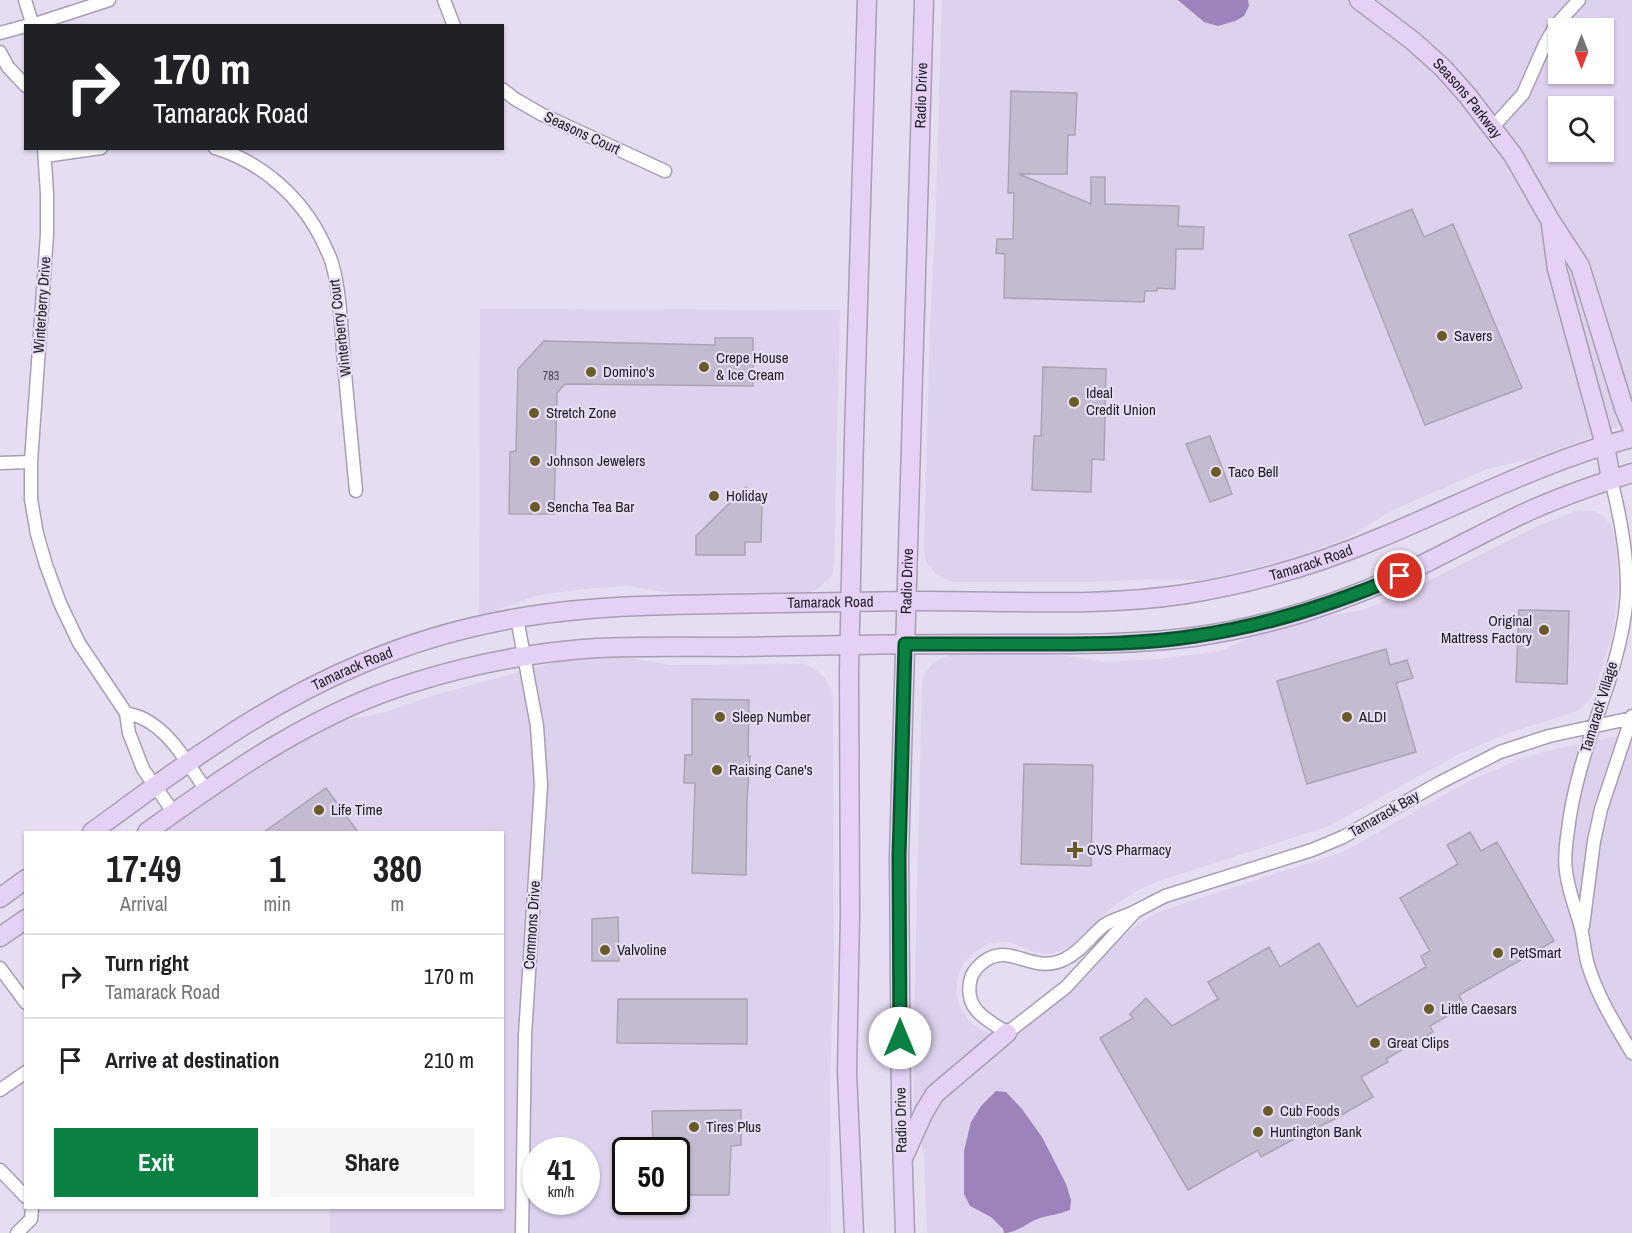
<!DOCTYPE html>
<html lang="en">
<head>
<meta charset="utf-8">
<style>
  :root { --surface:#fff; --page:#f6f6f6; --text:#202124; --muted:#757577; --line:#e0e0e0; --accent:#0b8043 }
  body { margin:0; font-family:"Archivo Narrow",sans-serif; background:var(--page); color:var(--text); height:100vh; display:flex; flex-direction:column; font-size:22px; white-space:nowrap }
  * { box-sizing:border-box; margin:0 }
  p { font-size:20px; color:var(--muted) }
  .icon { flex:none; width:33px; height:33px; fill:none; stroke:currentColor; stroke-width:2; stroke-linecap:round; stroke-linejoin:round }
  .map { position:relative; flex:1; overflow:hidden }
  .panel { position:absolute; left:24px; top:831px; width:480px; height:378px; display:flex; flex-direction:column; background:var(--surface); border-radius:0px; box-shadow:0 2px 4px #0004 }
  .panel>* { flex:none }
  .guide { position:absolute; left:24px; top:24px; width:480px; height:126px; border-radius:0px; box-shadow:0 2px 4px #0004; background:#202124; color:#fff; overflow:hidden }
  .needle { width:39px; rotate:180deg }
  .controls { position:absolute; left:1548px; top:18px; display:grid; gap:12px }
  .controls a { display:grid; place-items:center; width:66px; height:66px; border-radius:0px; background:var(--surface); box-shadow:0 2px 4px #0004; font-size:30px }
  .speed { position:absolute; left:522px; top:1137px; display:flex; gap:12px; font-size:30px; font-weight:700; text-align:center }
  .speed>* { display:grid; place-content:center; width:78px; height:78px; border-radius:50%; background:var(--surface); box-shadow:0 2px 4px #0004; line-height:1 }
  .speed small { font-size:15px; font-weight:400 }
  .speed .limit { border:3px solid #111; border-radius:9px; background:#fff; color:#111 }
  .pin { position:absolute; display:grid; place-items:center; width:51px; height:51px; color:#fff; margin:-26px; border:3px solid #fff; border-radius:50%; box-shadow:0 2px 6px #0007 }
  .me { position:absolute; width:66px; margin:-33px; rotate:0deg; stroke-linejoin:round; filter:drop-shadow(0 0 4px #0008) }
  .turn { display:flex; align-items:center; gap:21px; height:126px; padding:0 30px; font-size:27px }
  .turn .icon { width:78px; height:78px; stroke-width:2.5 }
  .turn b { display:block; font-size:42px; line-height:51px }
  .eta { display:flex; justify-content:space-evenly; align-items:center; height:102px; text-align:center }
  .eta b { font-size:36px; font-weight:700; line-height:42px }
  .cta { display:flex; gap:12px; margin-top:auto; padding:12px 30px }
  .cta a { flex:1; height:69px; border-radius:0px; background:var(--accent); color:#fff; font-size:24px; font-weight:700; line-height:69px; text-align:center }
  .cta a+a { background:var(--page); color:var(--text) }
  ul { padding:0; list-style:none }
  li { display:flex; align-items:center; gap:18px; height:84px; padding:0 30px; border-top:2px solid var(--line) }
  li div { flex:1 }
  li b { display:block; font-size:22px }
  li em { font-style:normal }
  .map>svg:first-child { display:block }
  .built { fill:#ddd1ed; fill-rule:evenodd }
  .water { fill:#9d82bb }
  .building { fill:#c4bbd1; stroke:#aba2b7; stroke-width:1.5 }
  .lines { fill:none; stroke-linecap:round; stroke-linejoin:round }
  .street-casing { stroke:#a79eb3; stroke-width:15 }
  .secondary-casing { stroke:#a79eb3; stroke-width:21 }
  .street { stroke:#fff; stroke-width:12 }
  .secondary { stroke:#e4d1f5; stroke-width:18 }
  .route-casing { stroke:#07532c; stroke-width:15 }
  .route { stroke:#0b8043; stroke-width:10 }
  .poi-dot { fill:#685b28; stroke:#e6ddf3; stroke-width:2 }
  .labels { text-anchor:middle; stroke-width:4.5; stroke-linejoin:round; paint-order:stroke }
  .number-label { font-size:12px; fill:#49444f }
  .street-label { font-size:15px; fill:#201c24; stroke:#e6ddf3 }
  .poi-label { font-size:15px; fill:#201c24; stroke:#e6ddf3; text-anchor:start }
</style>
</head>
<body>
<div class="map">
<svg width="1632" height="1233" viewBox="0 0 1632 1233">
  <rect width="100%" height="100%" fill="#e6ddf3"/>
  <path class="built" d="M 942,0 L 1632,0 L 1632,421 L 1535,458 L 1487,469 L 1393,510 L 1349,537 L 1302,555 L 1241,572 L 1201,580 L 1149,579 L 1093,582 L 953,582 L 937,575 L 926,562 L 924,546 L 930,324 L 935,234 ZM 1558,28 L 1604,28 L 1604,74 L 1558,74 ZM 1558,106 L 1604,106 L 1604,152 L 1558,152 Z
    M 480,309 L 840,310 L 834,563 L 832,575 L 829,579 L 816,590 L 809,592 L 671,593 L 627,586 L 592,588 L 539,595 L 479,616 Z
    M 1579,510 L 1594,511 L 1601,514 L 1611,525 L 1616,545 L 1618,585 L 1613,632 L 1593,695 L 1582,708 L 1573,713 L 1511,732 L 1459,754 L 1329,826 L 1156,882 L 1135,892 L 1112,907 L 1074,943 L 1062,950 L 1053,953 L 1043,953 L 1034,952 L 1009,942 L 998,942 L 987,944 L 971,955 L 962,966 L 958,976 L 956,991 L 958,1001 L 962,1011 L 971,1023 L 983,1031 L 1008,1040 L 1041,1015 L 1065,994 L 1121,938 L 1142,922 L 1159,912 L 1185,903 L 1343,852 L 1467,782 L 1518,760 L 1547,751 L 1632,733 L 1632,1233 L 927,1233 L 924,1156 L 914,1108 L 914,1021 L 922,683 L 925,674 L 932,664 L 944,657 L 955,654 L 1051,654 L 1106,662 L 1159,659 L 1220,651 L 1261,633 L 1317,617 L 1363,610 L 1410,590 L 1540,525 Z
    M 626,657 L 670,665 L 803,664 L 813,668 L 824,677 L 831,689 L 833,697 L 834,955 L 830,1088 L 831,1233 L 330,1233 L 330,1208 L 502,1208 L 502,832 L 164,832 L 216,794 L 270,759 L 313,735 L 342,721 L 383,713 L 435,695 L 560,661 ZM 536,1150 L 586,1150 L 586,1202 L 536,1202 ZM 626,1150 L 676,1150 L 676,1202 L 626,1202 Z"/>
  <path class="water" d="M 1178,0 L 1248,0 L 1249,6 L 1244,16 L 1235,21 L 1218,26 L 1204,22 Z
    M 996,1091 L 1006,1092 L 1022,1109 L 1042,1137 L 1066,1184 L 1071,1200 L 1070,1210 C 1060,1214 1050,1215 1040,1218 C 1028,1222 1017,1233 1004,1233 L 1003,1229 L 991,1217 L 970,1206 L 964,1194 L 964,1151 L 971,1122 L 981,1106 Z"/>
  <path class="building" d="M 1011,91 L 1077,93 L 1075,135 L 1068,135 L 1067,174 L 1019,174 L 1091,204 L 1091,177 L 1105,177 L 1105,204 L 1179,206 L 1178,226 L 1204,227 L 1203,249 L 1176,249 L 1175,289 L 1157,288 L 1157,291 L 1145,291 L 1144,302 L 1004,298 L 1005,254 L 996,253 L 997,239 L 1013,239 L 1014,193 L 1008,193 Z
    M 1412,209 L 1424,237 L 1453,224 L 1522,388 L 1425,425 L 1349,235 Z
    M 715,338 L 753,338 L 753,386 L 565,384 L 557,393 L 554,514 L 509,514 L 510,452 L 516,451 L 518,369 L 544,341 L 715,345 Z
    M 1043,367 L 1106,369 L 1104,460 L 1092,459 L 1091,492 L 1032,490 L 1034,436 L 1041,436 Z
    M 1210,436 L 1232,494 L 1210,502 L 1186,444 Z
    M 746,487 L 762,506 L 761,542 L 745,542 L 745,555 L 696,555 L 696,536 Z
    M 1519,610 L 1569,611 L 1567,684 L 1516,682 Z
    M 1386,649 L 1390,665 L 1407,660 L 1413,678 L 1396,683 L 1416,752 L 1307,784 L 1277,681 Z
    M 692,699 L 749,700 L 748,756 L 750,756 L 747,801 L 746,875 L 692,873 L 695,783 L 684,783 L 685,755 L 692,755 Z
    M 1024,764 L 1093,765 L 1091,866 L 1021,864 Z
    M 326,788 L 358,832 L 264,832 Z
    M 1470,832 L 1481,851 L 1497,842 L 1554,941 L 1459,995 L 1464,1006 L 1430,1026 L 1433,1032 L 1386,1059 L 1388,1062 L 1361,1077 L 1373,1097 L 1329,1122 L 1303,1134 L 1261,1157 L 1258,1150 L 1188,1190 L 1100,1038 L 1133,1018 L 1130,1014 L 1146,998 L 1172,1026 L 1218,999 L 1208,982 L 1269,947 L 1280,967 L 1319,943 L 1357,1007 L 1426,967 L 1421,956 L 1430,951 L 1400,898 L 1458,864 L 1447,845 Z
    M 618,917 L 619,961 L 592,961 L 592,919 Z
    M 618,999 L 747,999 L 747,1044 L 617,1043 Z
    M 741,1110 L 741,1145 L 731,1146 L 729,1195 L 676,1195 L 676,1146 L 653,1146 L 652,1111 Z"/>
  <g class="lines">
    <defs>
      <path id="street" d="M 25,0 L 33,26
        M 444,0 L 454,26
        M 29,26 L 109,0
        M 0,33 L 26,26
        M 0,52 L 8,67 L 26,86
        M 502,89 L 515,99 L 541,114 L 665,171
        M 1492,128 L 1523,94 L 1545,44 L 1556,25 L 1579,0
        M 44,148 L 47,194 L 47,234 L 31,462 L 31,499 L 37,534 L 46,565 L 60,603 L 79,643 L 126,713 L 129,733 L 143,769 L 174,813
        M 215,148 C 262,162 302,198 323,242 C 326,249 330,256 332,263 C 341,295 341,330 344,363 C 348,406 352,448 356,491
        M 45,156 L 101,148
        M 0,463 L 31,462
        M 1611,480 C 1620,515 1627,550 1627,587 C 1627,615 1617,655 1609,681 C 1593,730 1574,778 1568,830 C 1566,843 1564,858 1566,871 C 1568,889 1575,907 1580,924 C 1584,938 1584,954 1589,968 C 1599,999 1616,1026 1632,1053
        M 517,618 L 537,726 L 541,785 L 525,1035 L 522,1233
        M 126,713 C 132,715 139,716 144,719 C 172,733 189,766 206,790
        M 1136,911 L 1066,987 L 1007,1033 C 987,1019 965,1011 970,982 C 971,974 976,968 982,963 C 1010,940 1032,976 1065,959 C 1080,952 1090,937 1103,926 C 1112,919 1126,917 1136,911 C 1146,906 1155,901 1165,896 L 1312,850 L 1343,837 L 1441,782 L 1500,752 L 1549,736 L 1632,718
        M 1583,926 L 1594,841 L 1601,809 L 1632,716
        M 0,968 L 26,1003
        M 0,1090 L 26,1072
        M 0,1170 L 26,1197
        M 17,1233 L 31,1219 L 32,1208"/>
      <g id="secondary">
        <path id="s1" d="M 1359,0 L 1413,41 L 1443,68 L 1467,95 L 1513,155 L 1550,220 L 1580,266 L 1624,408 L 1632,427"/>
        <path d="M 1551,225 L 1557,269 L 1605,445 L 1611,480"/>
        <path id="s2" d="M 92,832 C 131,804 170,774 211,747 C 258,715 309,686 361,664 C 433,633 512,615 590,609 C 634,605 678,605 721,604 C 784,603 846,602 909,601 C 1001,600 1095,608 1186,594 C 1254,583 1319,564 1382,537 C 1464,503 1545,460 1632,438"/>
        <path d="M 147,832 C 229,773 314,713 412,683 C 472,664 534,652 597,648 C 644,646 691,647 738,647 C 827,645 916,644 1005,644 C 1068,644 1130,645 1193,637 C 1265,627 1336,605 1403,574 C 1445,554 1486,531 1529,511 C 1562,496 1597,484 1632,473"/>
        <path d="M 0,898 L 26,879"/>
        <path d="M 0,937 L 26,919"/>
        <path d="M 904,1156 L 924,1112 L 935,1094 L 1007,1033"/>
        <path d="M 854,1233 L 847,1072 L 850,915 L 849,672 L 854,438 L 867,0"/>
        <path id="s3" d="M 905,1233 L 901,1109 L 899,856 L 924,0"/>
      </g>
    </defs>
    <use href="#street" class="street-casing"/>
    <use href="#secondary" class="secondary-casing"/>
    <use href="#street" class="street"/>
    <use href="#secondary" class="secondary"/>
  </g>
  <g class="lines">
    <defs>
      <path id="route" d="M 900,1038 L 899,856 L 905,644 C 952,644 999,644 1046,644 C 1096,644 1146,644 1195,636 C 1266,626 1334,604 1400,576"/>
    </defs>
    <use href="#route" class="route-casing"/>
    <use href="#route" class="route"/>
  </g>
  <g class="poi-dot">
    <circle cx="1442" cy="336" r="6"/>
    <circle cx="704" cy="367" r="6"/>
    <circle cx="591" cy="372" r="6"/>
    <circle cx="1074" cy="402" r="6"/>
    <circle cx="534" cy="413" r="6"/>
    <circle cx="535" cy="461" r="6"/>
    <circle cx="1216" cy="472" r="6"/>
    <circle cx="714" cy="496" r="6"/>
    <circle cx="535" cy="507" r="6"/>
    <circle cx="1544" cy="630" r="6"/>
    <circle cx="720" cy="717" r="6"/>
    <circle cx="1347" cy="717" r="6"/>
    <circle cx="717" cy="770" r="6"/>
    <circle cx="319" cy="810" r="6"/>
    <path d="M1072 841h6v6h6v6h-6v6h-6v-6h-6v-6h6z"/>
    <circle cx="605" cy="950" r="6"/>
    <circle cx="1498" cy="953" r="6"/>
    <circle cx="1429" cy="1009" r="6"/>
    <circle cx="1375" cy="1043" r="6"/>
    <circle cx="1268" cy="1111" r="6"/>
    <circle cx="694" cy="1127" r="6"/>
    <circle cx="1258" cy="1132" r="6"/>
  </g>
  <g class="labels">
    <g class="number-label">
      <text x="551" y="380">783</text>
    </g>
    <g class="street-label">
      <text dy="5" stroke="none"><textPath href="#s3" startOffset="1138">Radio Drive</textPath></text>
      <text dy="5" stroke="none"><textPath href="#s1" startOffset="147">Seasons Parkway</textPath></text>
      <text transform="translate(582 133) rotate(25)" y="5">Seasons Court</text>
      <text transform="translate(42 305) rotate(-86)" y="5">Winterberry Drive</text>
      <text transform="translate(340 328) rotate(-97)" y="5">Winterberry Court</text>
      <text dy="5" stroke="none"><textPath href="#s2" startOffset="1280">Tamarack Road</textPath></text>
      <text dy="5" stroke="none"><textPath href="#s3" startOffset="652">Radio Drive</textPath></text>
      <text dy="5" stroke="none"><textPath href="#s2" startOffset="795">Tamarack Road</textPath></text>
      <text dy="5" stroke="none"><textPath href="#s2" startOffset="308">Tamarack Road</textPath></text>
      <text transform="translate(1599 707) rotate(-73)" y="5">Tamarack Village</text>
      <text transform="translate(1384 814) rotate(-30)" y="5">Tamarack Bay</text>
      <text transform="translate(532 925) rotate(-86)" y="5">Commons Drive</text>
      <text transform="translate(901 1120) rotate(-91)" y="5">Radio Drive</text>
    </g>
    <g class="poi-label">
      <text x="1454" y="341">Savers</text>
      <text x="716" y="363">Crepe House<tspan x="716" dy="17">&amp; Ice Cream</tspan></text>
      <text x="603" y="377">Domino's</text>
      <text x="1086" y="398">Ideal<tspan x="1086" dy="17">Credit Union</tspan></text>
      <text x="546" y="418">Stretch Zone</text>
      <text x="547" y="466">Johnson Jewelers</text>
      <text x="1228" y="477">Taco Bell</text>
      <text x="726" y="501">Holiday</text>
      <text x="547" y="512">Sencha Tea Bar</text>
      <text x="1532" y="626" text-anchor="end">Original<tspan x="1532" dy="17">Mattress Factory</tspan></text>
      <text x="732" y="722">Sleep Number</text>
      <text x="1359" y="722">ALDI</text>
      <text x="729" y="775">Raising Cane's</text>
      <text x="331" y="815">Life Time</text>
      <text x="1087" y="855">CVS Pharmacy</text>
      <text x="617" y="955">Valvoline</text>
      <text x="1510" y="958">PetSmart</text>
      <text x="1441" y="1014">Little Caesars</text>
      <text x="1387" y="1048">Great Clips</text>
      <text x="1280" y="1116">Cub Foods</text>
      <text x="706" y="1132">Tires Plus</text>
      <text x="1270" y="1137">Huntington Bank</text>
    </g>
  </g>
</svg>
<div class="controls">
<a><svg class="needle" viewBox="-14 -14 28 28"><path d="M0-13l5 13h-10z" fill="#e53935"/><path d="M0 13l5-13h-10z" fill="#757577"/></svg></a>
<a><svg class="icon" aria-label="search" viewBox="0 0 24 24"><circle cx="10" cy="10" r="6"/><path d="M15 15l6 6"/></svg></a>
</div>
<div class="speed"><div>41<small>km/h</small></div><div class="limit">50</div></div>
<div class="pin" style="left:1400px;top:576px;background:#d93025"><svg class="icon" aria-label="arrive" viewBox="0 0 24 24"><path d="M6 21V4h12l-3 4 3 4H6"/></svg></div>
<svg class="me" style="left:900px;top:1038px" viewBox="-20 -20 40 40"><circle r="19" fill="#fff"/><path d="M0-13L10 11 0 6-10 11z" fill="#0b8043"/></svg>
<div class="guide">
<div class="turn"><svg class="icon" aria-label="right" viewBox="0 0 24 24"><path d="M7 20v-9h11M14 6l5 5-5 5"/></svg><div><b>170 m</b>Tamarack Road</div></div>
</div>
<section class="panel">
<div class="eta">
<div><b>17:49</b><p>Arrival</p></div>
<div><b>1</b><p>min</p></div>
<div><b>380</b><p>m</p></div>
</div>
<ul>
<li><svg class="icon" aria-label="right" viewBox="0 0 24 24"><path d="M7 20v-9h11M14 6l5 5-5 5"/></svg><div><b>Turn right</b><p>Tamarack Road</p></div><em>170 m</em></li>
<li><svg class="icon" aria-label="arrive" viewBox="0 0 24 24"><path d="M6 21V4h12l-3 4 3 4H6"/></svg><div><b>Arrive at destination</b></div><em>210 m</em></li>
</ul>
<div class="cta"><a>Exit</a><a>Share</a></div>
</section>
</div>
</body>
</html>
